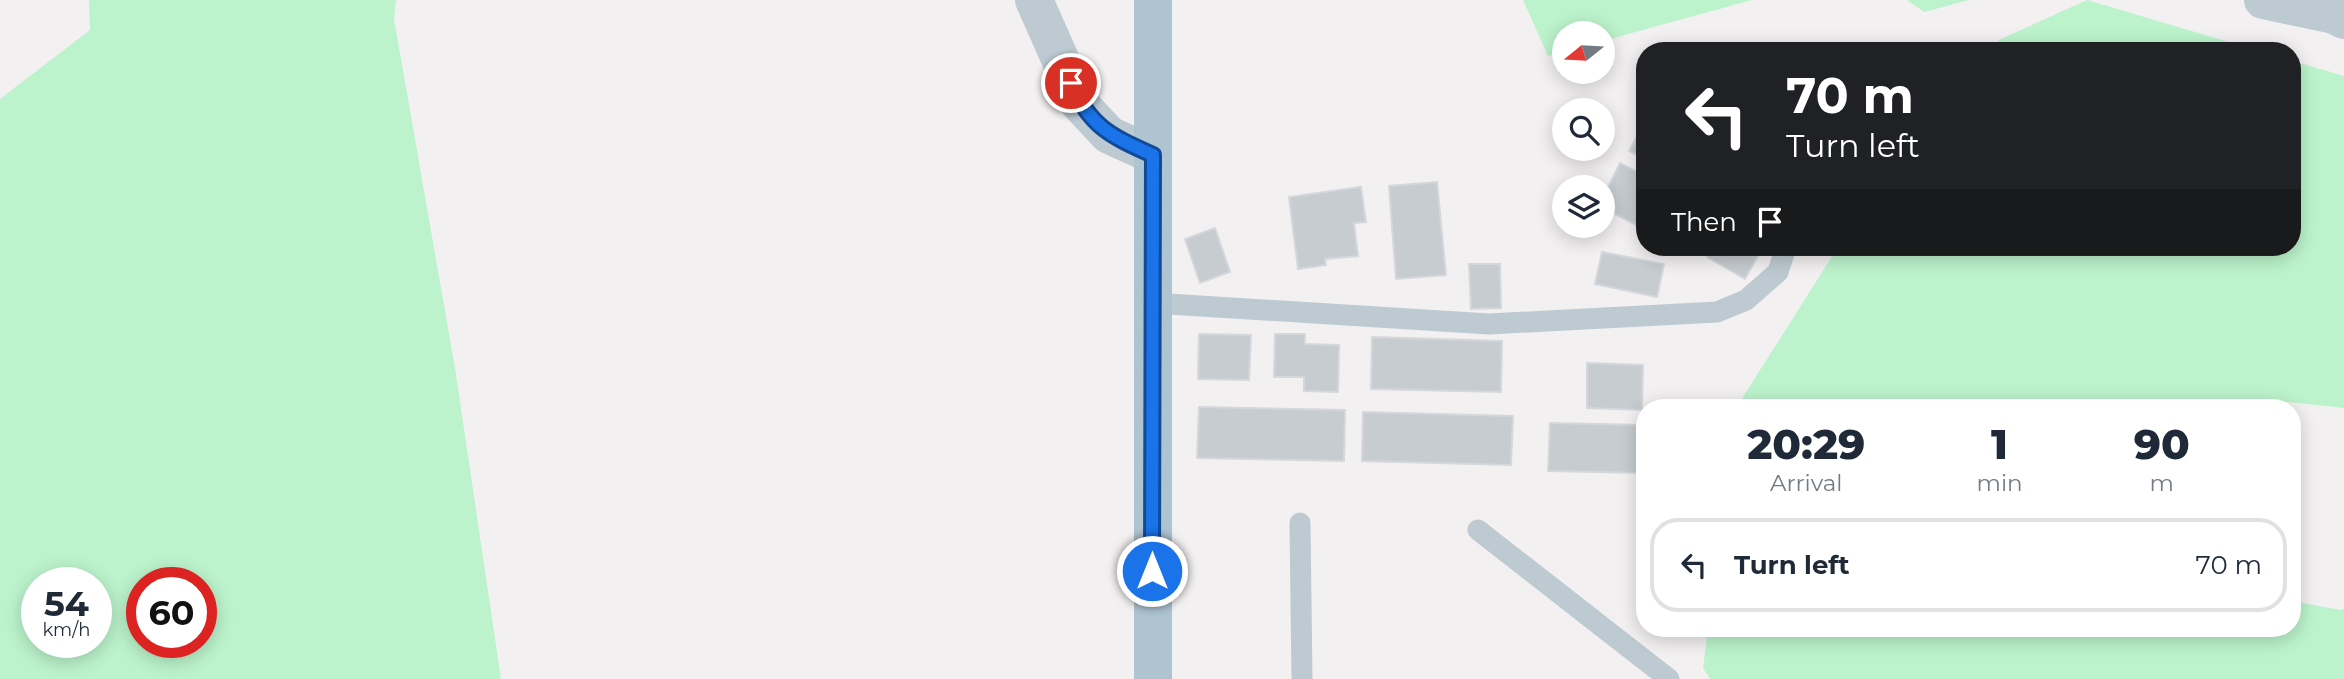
<!DOCTYPE html>
<html lang="en">
<head>
<meta charset="utf-8">
<style>
  :root { --surface:#fff; --page:#f6f6f7; --text:#1f2937; --muted:#747a83; --line:#e0e1e3 }
  body { margin:0; font-family:Montserrat,sans-serif; background:var(--page); color:var(--text); height:100vh; display:flex; flex-direction:column; font-size:26px; white-space:nowrap }
  * { box-sizing:border-box; margin:0 }
  p { font-size:23px; color:var(--muted) }
  .icon { flex:none; width:38px; height:38px; fill:none; stroke:currentColor; stroke-width:2; stroke-linecap:round; stroke-linejoin:round }
  .map { position:relative; flex:1; overflow:hidden }
  .sheet { position:absolute; left:1636px; top:399px; width:665px; height:238px; display:flex; flex-direction:column; background:var(--surface); border-radius:28px; box-shadow:0 4px 18px #0003 }
  .sheet>* { flex:none }
  .hud { position:absolute; left:1636px; top:42px; width:665px; height:214px; border-radius:28px; box-shadow:0 4px 18px #0003; background:#202124; color:#fff; overflow:hidden }
  .needle { width:46px; rotate:252deg }
  .buttons { position:absolute; left:1552px; top:21px; display:grid; gap:14px }
  .buttons a { display:grid; place-items:center; width:63px; height:63px; border-radius:50%; background:var(--surface); box-shadow:0 4px 18px #0003; font-size:35px }
  .speed { position:absolute; left:21px; top:567px; display:flex; gap:14px; font-size:35px; font-weight:700; text-align:center }
  .speed>* { display:grid; place-content:center; width:91px; height:91px; border-radius:50%; background:var(--surface); box-shadow:0 4px 18px #0003; line-height:1 }
  .speed small { font-size:18px; font-weight:400 }
  .speed .limit { border:10px solid #d22; background:#fff; color:#111 }
  .pin { position:absolute; display:grid; place-items:center; width:60px; height:60px; color:#fff; margin:-30px; border:4px solid #fff; border-radius:50%; box-shadow:0 2px 7px #0007 }
  .me { position:absolute; width:77px; margin:-38px; rotate:0deg; stroke-linejoin:round; filter:drop-shadow(0 0 5px #0008) }
  .turn { display:flex; align-items:center; gap:24px; height:147px; padding:0 35px; font-size:32px }
  .turn .icon { width:91px; height:91px; stroke-width:2.5 }
  .turn b { display:block; font-size:49px; line-height:60px }
  .then { display:flex; align-items:center; height:66px; padding:0 35px; background:#0003; gap:14px; font-size:26px }
  .eta { display:flex; justify-content:space-evenly; align-items:center; height:119px; text-align:center }
  .eta b { font-size:42px; font-weight:800; line-height:49px }
  ul { padding:0; list-style:none }
  li { display:flex; align-items:center; gap:21px; height:94px; margin:0 14px 10px; padding:0 21px; border:4px solid var(--line); border-radius:28px }
  li div { flex:1 }
  li b { display:block; font-size:26px }
  li em { font-style:normal }
  .map>svg:first-child { display:block }
  .green { fill:#bcf3cc; fill-rule:evenodd }
  .building { fill:#c7ccd0; stroke:#d4d7dc; stroke-width:2 }
  .lines { fill:none; stroke-linecap:round; stroke-linejoin:round }
  .service { stroke:#bdcad1; stroke-width:21 }
  .minor { stroke:#bdcad1; stroke-width:38 }
  .primary { stroke:#aec4d1; stroke-width:38 }
  .route-casing { stroke:#114b97; stroke-width:18 }
  .route { stroke:#1a73e8; stroke-width:12 }
</style>
</head>
<body>
<div class="map">
<svg width="2344" height="679" viewBox="0 0 2344 679">
  <rect width="100%" height="100%" fill="#f3f0f1"/>
  <path class="green" d="M 89,0 L 396,0 L 394,19 L 455,368 L 501,679 L 0,679 L 0,99 L 90,30 ZM 37,583 L 96,583 L 96,642 L 37,642 ZM 142,583 L 201,583 L 201,642 L 142,642 Z
    M 1523,0 L 1752,0 L 1603,41 L 1603,33 L 1564,33 L 1564,51 L 1548,56 Z
    M 1907,0 L 1969,0 L 1924,12 Z
    M 2087,0 L 2259,51 L 1991,51 L 1999,40 Z
    M 2293,61 L 2344,76 L 2344,408 L 2288,402 L 2271,408 L 1736,408 L 1838,247 L 2292,247 Z
    M 2293,601 L 2340,610 L 2344,609 L 2344,679 L 1710,679 L 1703,668 L 1708,628 L 2292,628 Z"/>
  <path class="building" d="M 1645,122 L 1645,159 L 1629,151 Z
    M 1620,163 L 1645,176 L 1645,219 L 1640,227 L 1603,208 L 1603,197 Z
    M 1437,182 L 1446,275 L 1396,279 L 1389,186 Z
    M 1361,187 L 1366,222 L 1354,223 L 1358,256 L 1325,259 L 1326,265 L 1298,269 L 1289,197 Z
    M 1215,228 L 1230,272 L 1200,283 L 1185,239 Z
    M 1677,247 L 1693,247 L 1689,254 Z
    M 1713,247 L 1763,247 L 1745,279 L 1707,257 Z
    M 1602,252 L 1664,264 L 1657,297 L 1595,284 Z
    M 1469,264 L 1500,264 L 1501,308 L 1471,309 Z
    M 1199,334 L 1251,335 L 1249,380 L 1198,379 Z
    M 1275,334 L 1305,334 L 1305,344 L 1339,345 L 1338,392 L 1304,391 L 1304,377 L 1274,377 Z
    M 1372,337 L 1502,341 L 1501,392 L 1371,389 Z
    M 1587,363 L 1643,365 L 1642,410 L 1587,408 Z
    M 1199,407 L 1345,410 L 1344,461 L 1197,458 Z
    M 1363,412 L 1513,416 L 1511,465 L 1362,461 Z
    M 1550,423 L 1645,425 L 1645,473 L 1548,471 Z"/>
  <g class="lines">
    <path class="service" d="M 1152,303 L 1489,324 L 1717,312 L 1746,300 L 1778,272 L 1786,247
      M 1300,523 L 1302,679
      M 1478,530 L 1669,679"/>
    <path class="minor" d="M 1034,0 L 1080,104 L 1109,135 L 1153,155
      M 2263,0 L 2334,15 L 2344,20"/>
    <path class="primary" d="M 1153,679 L 1153,0"/>
  </g>
  <g class="lines">
    <defs>
      <path id="route" d="M 1071,83 C 1090,127 1111,136 1153,155 L 1152,571"/>
    </defs>
    <use href="#route" class="route-casing"/>
    <use href="#route" class="route"/>
  </g>
</svg>
<div class="buttons">
<a><svg class="needle" viewBox="-14 -14 28 28"><path d="M0-13l5 13h-10z" fill="#e53935"/><path d="M0 13l5-13h-10z" fill="#747a83"/></svg></a>
<a><svg class="icon" aria-label="search" viewBox="0 0 24 24"><circle cx="10" cy="10" r="6"/><path d="M15 15l6 6"/></svg></a>
<a><svg class="icon" aria-label="layers" viewBox="0 0 24 24"><path d="M12 4l9 5-9 5-9-5zM3 14l9 5 9-5"/></svg></a>
</div>
<div class="speed"><div>54<small>km/h</small></div><div class="limit">60</div></div>
<div class="pin" style="left:1071px;top:83px;background:#d93025"><svg class="icon" aria-label="arrive" viewBox="0 0 24 24"><path d="M6 21V4h12l-3 4 3 4H6"/></svg></div>
<svg class="me" style="left:1152px;top:571px" viewBox="-20 -20 40 40"><circle r="17" fill="#1a73e8" stroke="#fff" stroke-width="3"/><path d="M0-11L8 9 0 5-8 9z" fill="#fff"/></svg>
<div class="hud">
<div class="turn"><svg class="icon" aria-label="left" viewBox="0 0 24 24"><path d="M17 20v-9H6M10 6l-5 5 5 5"/></svg><div><b>70 m</b>Turn left</div></div>
<div class="then">Then<svg class="icon" aria-label="arrive" viewBox="0 0 24 24"><path d="M6 21V4h12l-3 4 3 4H6"/></svg></div>
</div>
<section class="sheet">
<div class="eta">
<div><b>20:29</b><p>Arrival</p></div>
<div><b>1</b><p>min</p></div>
<div><b>90</b><p>m</p></div>
</div>
<ul>
<li><svg class="icon" aria-label="left" viewBox="0 0 24 24"><path d="M17 20v-9H6M10 6l-5 5 5 5"/></svg><div><b>Turn left</b></div><em>70 m</em></li>
</ul>
</section>
</div>
</body>
</html>
